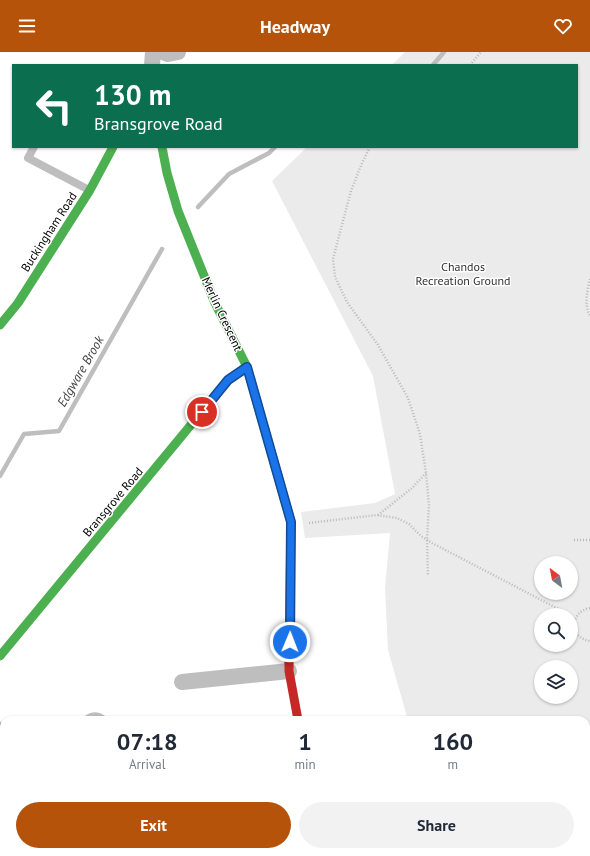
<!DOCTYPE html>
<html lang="en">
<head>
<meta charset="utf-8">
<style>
  :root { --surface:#fff; --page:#f2f2f3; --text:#1f2937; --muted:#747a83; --accent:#b45309 }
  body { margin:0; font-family:"PT Sans",sans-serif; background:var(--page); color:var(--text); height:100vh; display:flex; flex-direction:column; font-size:15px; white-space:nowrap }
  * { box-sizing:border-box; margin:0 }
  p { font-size:13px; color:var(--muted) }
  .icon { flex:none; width:22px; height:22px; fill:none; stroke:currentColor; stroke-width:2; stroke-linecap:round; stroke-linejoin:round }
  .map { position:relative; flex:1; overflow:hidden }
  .sheet { position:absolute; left:0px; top:664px; width:590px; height:140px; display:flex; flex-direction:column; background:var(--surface); border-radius:12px 12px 0 0; box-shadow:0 1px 3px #0004 }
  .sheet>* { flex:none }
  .top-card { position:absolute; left:12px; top:12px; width:566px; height:84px; border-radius:0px; box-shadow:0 1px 3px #0004; background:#0b6e4f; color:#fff; overflow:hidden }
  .needle { width:26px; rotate:328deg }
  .controls { position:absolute; left:534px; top:504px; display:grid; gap:8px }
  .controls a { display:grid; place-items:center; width:44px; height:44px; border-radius:50%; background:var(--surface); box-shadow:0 1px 3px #0004; font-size:20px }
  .pin { position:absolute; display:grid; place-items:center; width:34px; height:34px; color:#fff; margin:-17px; border:2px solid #fff; border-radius:50%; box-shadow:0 1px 4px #0007 }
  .me { position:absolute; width:44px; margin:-22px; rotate:1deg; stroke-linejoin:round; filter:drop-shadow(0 0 3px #0008) }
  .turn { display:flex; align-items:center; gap:14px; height:84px; padding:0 16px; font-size:18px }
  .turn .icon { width:52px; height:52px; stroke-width:2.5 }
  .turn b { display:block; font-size:28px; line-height:34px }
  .eta { display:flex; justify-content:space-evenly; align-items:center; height:68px; text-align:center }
  .eta b { font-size:24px; font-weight:700; line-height:28px }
  .action { display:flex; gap:8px; margin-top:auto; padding:8px 16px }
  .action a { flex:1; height:46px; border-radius:24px; background:var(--accent); color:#fff; font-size:16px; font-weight:700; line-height:46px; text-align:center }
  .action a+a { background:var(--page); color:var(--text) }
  header { display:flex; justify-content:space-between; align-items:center; height:52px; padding:0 16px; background:var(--accent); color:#fff; font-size:18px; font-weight:700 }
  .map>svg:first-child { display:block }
  .green { fill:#ebebeb; fill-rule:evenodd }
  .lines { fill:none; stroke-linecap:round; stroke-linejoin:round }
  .stream { stroke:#bebebe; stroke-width:4.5 }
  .building { fill:#dfdfdf; stroke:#c6c6c6 }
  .path { stroke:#b9b9b9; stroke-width:2.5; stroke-dasharray:1 2; stroke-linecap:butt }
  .lane { stroke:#bebebe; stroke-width:8 }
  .street { stroke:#bebebe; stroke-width:16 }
  .fast { stroke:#4caf50; stroke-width:9 }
  .jam { stroke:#c62828; stroke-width:9 }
  .route-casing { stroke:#114b97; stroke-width:10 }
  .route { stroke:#1a73e8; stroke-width:7 }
  .labels { text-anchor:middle; stroke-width:3; stroke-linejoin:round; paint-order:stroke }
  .street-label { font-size:12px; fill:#000; stroke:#fff }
  .park-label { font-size:12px; fill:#323232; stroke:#fff }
  .water-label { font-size:13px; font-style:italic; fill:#434343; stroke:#fff }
</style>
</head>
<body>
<header><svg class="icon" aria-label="menu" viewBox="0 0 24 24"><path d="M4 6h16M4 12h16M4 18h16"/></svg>Headway<svg class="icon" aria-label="heart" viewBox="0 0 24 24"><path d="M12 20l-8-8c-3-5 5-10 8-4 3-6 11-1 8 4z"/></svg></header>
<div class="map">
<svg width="590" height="804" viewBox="0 0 590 804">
  <rect width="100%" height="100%" fill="#fff"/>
  <path class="green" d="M 405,0 L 590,0 L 590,795 L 586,796 L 586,668 L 408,668 L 388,598 L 385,536 L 390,481 L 305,486 L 301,460 L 375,451 L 395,442 L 373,324 L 272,129 L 307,95 L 577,95 L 577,13 L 392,13 ZM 541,511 L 571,511 L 571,541 L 541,541 ZM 541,563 L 571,563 L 571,593 L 541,593 ZM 541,615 L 571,615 L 571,645 L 541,645 Z
    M 0,782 L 4,786 L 4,800 L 15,800 L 19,804 L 0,804 Z"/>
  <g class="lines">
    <path class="stream" d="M 433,13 L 444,0
      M 198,155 L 229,122 L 269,101 L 275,95
      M 0,424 L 24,382 L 59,379 L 162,197"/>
  </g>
  <path class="building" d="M 60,800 L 126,800 L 122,804 L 64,804 Z
    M 146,800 L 211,800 L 215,804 L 150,804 Z"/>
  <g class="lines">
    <path class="path" d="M 470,13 L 481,0
      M 370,95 L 362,111 L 351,139 L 339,184 L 333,207 L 335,225 L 347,250 L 378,293 L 408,346 L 420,382 L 426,421 L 429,453 L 427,488 L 428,524
      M 590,227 C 587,239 584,253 590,264
      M 378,463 L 412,436 L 426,421
      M 309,471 L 377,463 L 397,466 L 409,472 L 421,484 L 432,491 L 570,563
      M 574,488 L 590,488
      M 590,556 C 569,560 569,586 590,589"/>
    <path class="lane" d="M 34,95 L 28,106 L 89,138
      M 86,668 C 93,663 97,663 104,668
      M 0,674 L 4,677"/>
    <path class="street" d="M 163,0 L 168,2 L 178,0
      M 152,13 L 153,0
      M 182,630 L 289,619
      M 376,800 L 380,804"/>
    <path class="fast" d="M 162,95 L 167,121 L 178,159 L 215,251 L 247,315 L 291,470 L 289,610
      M 0,273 L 18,251 L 90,138 L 113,95
      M 0,604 L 228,328 L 247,315"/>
    <path class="jam" d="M 289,610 L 289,619 L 298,668"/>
  </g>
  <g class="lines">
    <defs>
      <path id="route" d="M 202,360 L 228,328 L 247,315 L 291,470 L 290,590"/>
    </defs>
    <use href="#route" class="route-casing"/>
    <use href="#route" class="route"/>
  </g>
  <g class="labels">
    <g class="street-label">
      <text transform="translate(49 180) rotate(-57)" y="4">Buckingham Road</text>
      <text transform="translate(222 262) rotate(65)" y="4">Merlin Crescent</text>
      <text transform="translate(113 450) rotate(-50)" y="4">Bransgrove Road</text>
    </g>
    <g class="park-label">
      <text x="463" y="219">Chandos<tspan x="463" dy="14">Recreation Ground</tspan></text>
    </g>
    <g class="water-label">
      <text transform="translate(80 319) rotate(-60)" y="5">Edgware Brook</text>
    </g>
  </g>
</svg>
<div class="controls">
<a><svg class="needle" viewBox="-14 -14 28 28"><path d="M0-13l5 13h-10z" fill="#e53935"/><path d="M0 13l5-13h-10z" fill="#747a83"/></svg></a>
<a><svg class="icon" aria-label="search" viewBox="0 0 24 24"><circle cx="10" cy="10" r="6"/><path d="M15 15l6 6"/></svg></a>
<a><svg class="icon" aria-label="layers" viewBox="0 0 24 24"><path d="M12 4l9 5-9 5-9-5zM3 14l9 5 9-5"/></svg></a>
</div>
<div class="pin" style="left:202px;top:360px;background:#d93025"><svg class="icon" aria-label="arrive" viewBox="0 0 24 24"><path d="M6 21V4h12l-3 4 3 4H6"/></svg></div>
<svg class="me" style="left:290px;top:590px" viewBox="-20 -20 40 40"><circle r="17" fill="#1a73e8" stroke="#fff" stroke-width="3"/><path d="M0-11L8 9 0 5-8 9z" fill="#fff"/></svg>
<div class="top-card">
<div class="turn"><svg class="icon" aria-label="left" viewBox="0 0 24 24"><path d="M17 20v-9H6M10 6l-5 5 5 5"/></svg><div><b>130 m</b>Bransgrove Road</div></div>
</div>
<section class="sheet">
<div class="eta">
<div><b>07:18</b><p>Arrival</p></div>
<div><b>1</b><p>min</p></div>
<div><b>160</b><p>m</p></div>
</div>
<div class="action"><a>Exit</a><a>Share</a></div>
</section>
</div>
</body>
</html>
